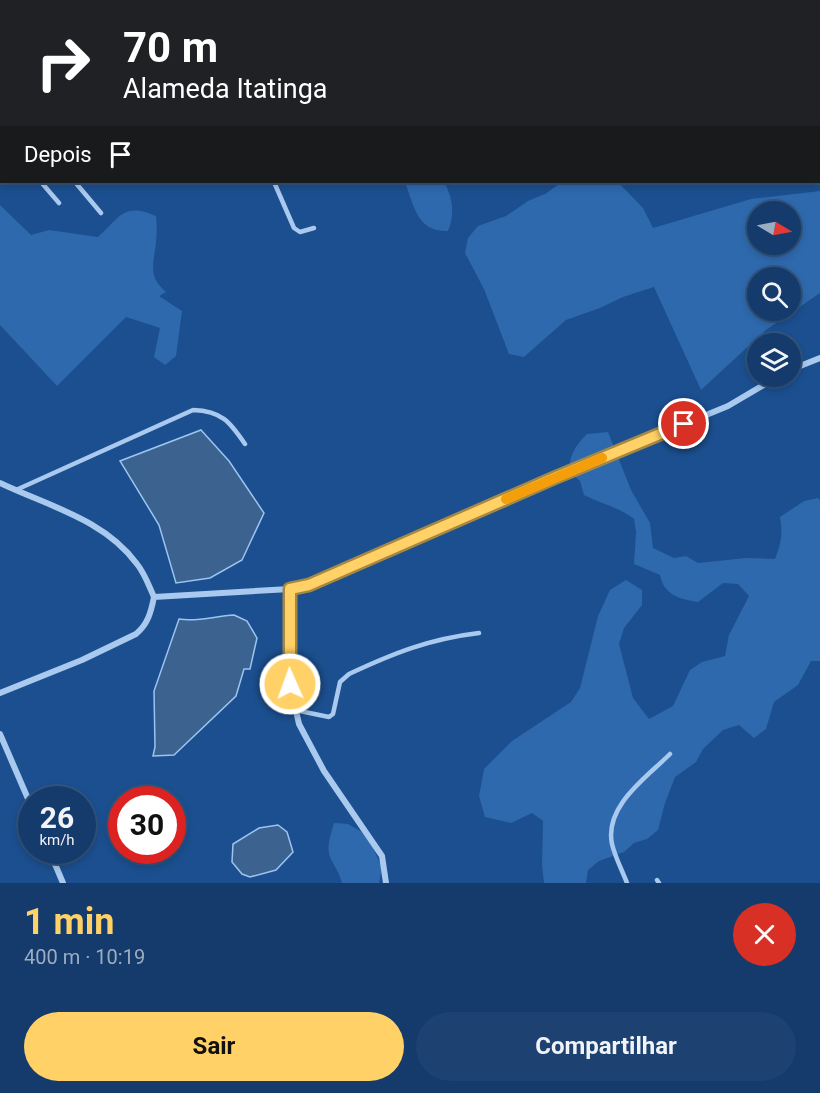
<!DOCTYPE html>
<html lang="pt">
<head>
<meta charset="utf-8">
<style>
  :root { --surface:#143b6b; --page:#1d4271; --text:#f1f3f6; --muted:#9dadc1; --line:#33557e; --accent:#ffd166 }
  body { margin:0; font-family:Roboto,sans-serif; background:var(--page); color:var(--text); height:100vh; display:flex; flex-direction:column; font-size:22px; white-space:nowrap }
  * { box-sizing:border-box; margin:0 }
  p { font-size:20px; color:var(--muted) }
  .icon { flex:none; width:33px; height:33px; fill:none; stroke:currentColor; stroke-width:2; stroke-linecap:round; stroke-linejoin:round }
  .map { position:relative; height:883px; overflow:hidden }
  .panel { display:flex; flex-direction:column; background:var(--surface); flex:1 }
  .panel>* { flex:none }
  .top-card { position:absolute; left:0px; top:0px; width:820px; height:183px; box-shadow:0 3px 9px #0003,0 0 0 2px var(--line); background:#202124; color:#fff; overflow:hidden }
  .needle { width:39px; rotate:100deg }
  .fabs { position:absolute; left:747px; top:201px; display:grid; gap:12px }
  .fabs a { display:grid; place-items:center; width:54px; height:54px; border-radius:50%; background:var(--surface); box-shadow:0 3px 9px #0003,0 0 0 2px var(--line); font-size:30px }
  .speed { position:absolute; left:18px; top:786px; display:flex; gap:12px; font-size:30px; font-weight:700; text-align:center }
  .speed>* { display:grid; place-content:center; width:78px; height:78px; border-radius:50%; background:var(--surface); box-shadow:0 3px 9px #0003,0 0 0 2px var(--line); line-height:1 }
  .speed small { font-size:15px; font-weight:400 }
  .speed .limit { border:9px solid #d22; background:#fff; color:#111 }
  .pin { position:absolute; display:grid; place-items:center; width:51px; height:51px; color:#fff; margin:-26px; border:3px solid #fff; border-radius:50%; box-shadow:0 2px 6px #0007 }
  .me { position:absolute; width:66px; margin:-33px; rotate:358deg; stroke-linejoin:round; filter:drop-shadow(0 0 4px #0008) }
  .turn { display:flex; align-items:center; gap:21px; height:126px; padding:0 24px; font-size:27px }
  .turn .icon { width:78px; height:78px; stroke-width:2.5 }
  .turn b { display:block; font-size:42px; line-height:51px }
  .then { display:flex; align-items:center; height:57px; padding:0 24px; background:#0003; gap:12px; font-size:22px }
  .round { display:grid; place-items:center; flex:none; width:63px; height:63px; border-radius:32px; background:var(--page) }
  .head { display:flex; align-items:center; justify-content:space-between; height:102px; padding:0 24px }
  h1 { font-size:36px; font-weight:700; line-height:45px; color:var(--accent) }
  .cta { display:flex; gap:12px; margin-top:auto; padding:12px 24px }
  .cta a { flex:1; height:69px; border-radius:36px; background:var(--accent); color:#111; font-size:24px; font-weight:700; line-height:69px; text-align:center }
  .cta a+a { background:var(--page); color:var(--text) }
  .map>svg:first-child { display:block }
  .green { fill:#2e69ad; fill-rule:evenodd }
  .water { fill:#3c6290; stroke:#9cc4f0; stroke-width:1.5 }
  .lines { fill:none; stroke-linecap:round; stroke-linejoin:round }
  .service { stroke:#a9c9ee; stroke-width:4.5 }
  .minor { stroke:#a9c9ee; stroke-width:6 }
  .motorway { stroke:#fff; stroke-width:18 }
  .route-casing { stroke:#a68842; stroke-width:15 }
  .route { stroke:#ffd166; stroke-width:10 }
  .slow { stroke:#f59e0b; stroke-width:10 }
</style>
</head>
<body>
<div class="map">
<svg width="820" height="883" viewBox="0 0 820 883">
  <rect width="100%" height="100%" fill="#1b4f8f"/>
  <path class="green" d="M 405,182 L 444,182 C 453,198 455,214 448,231 C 417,232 414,206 405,182 Z
    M 562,182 L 618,182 L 643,208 L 653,228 L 751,199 L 820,191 L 820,293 L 766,330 L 701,390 L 654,287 L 623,297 L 600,308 L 566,320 L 524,357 L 509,354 L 484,289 L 465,253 L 468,238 L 478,226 L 506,216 L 528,201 L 545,194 ZM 758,212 L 790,212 L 790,244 L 758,244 ZM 758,278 L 790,278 L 790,310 L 758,310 Z
    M 0,205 L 31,235 L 49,230 L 98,237 C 120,217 124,202 156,216 C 157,225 157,233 156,242 C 154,263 147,276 166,292 L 159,296 L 182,311 L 176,356 L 165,365 L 154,357 L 160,328 L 126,317 L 57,386 L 0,325 Z
    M 608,432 L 631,490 L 650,523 L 653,548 L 674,558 L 686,556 L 698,563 L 746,558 L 775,559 C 781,544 783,533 780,517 L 804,501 L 818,498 L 820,500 L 820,661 L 811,661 L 798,685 L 774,702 L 766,729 L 754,738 L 739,725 L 723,730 L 703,749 L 696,762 L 675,777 L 665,803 L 658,830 L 647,839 L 634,843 L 624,852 L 599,861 L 588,870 L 586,883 L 544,883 L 542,865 L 543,821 L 532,813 L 511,823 L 485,817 L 479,796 L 484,769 L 512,741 L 571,702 L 580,688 L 598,616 L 610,590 L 626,580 L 642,590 L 642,605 L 624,628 L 619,644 L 633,698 L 649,719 L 673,706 L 690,670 L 702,662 L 725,656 L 729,635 L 749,596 L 738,584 L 723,583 L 698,602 C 679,599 664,595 660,575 L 634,564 L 636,532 L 634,519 C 619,507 601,504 584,495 L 580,481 L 569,471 C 570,454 575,446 587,434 Z
    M 334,823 L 348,824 L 362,832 L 371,843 L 382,868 L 379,883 L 342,883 C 339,872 334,866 330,857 C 326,846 331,834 334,823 Z"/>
  <path class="water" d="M 201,430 L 229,461 L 264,513 L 242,560 L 210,578 L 176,583 L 159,525 L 120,461 Z
    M 234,615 L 247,621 L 257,638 L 250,669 L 244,669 L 236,696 L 174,755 L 153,756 L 155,747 L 154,691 L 179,619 C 198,622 215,616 234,615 Z
    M 278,825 L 287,832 L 293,852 L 276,870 L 250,877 L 242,874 L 232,862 L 233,844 L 259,828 Z"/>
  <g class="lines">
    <path class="service" d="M 516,0 L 517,2
      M 535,0 L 535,2
      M 0,131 L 2,133
      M 41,182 L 59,203
      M 75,182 L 101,213
      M 274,182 L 294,228 L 300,232 L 314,228
      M 16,490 L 193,410 C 222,411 230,422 245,444
      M 295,710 L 329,717 L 333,714 L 340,682 L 349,674 C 394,653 429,639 479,633
      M 657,880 L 659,883
      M 627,883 C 622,870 615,857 612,844 C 604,806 647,777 670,754"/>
    <path class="minor" d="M 298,2 L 302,0
      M 0,128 L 2,128
      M 790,370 L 820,358
      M 0,483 C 48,506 104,519 137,564 C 145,574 149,586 154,597
      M 290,589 L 290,684 L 299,724 L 324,771 L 382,856 L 386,883
      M 0,693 L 82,660 L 136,634 C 148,624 151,612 154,597 L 290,589 L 309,585 L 553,478 L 728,406 L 779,376
      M 0,734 L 32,808
      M 49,850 L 63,883"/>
    <path class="motorway" d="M 84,2 L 87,0
      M 119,2 L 122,0
      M 188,2 L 192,0
      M 0,36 L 2,35
      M 0,52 L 2,52
      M 0,66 L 2,66"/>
  </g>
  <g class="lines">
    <defs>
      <path id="route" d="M 290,684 L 290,589 L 309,585 L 554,478 L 684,424"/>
    </defs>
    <use href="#route" class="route-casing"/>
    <use href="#route" class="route"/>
    <path class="slow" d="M 506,499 L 602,458"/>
  </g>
</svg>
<div class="fabs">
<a><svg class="needle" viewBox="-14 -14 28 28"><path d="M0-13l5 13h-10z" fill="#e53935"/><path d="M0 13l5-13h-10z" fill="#9dadc1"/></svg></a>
<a><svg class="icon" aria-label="search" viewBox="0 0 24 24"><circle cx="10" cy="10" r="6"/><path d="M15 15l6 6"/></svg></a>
<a><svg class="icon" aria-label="layers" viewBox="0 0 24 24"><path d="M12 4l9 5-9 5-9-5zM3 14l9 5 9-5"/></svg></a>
</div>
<div class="speed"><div>26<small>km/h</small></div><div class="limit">30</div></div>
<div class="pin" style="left:684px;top:424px;background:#d93025"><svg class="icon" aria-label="arrive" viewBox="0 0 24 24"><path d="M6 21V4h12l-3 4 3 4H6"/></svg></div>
<svg class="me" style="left:290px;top:684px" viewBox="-20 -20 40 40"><circle r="17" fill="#ffd166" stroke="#fff" stroke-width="3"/><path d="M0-11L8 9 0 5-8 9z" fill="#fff"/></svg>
<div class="top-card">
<div class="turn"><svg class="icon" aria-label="right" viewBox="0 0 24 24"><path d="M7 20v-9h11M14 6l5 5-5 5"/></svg><div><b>70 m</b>Alameda Itatinga</div></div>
<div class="then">Depois<svg class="icon" aria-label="arrive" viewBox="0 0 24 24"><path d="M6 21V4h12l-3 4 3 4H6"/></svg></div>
</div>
</div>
<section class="panel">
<div class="head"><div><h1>1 min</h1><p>400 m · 10:19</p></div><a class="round" style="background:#d93025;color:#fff"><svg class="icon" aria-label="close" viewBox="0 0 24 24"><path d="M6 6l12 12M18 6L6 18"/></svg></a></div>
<div class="cta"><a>Sair</a><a>Compartilhar</a></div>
</section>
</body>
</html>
